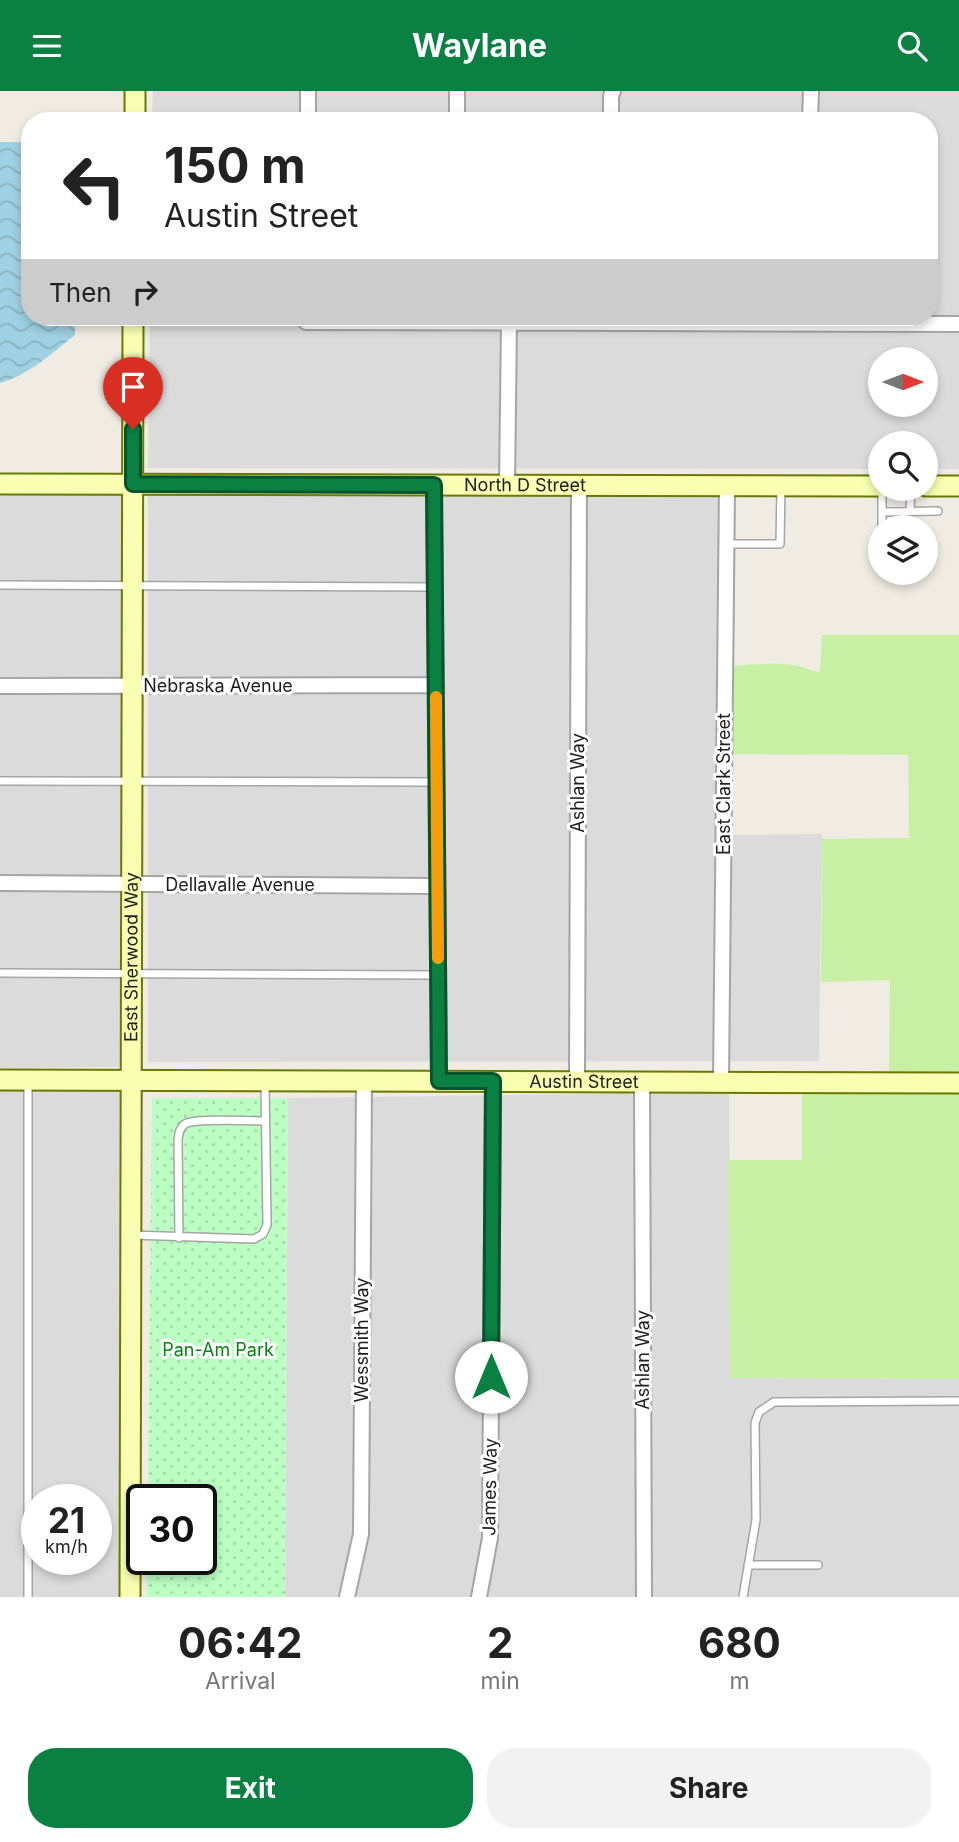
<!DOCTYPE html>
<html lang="en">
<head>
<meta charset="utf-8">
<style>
  :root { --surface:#fff; --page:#f2f2f2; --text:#222; --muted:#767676; --accent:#0b8043 }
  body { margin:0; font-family:Inter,sans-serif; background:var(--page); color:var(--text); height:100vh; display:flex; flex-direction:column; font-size:26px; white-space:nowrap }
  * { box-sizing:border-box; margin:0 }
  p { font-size:23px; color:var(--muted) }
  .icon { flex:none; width:38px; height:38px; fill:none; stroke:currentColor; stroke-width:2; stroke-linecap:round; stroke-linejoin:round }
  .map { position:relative; height:1506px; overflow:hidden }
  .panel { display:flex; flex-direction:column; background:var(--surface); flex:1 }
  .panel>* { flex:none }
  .hud { position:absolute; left:21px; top:21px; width:917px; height:214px; border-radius:28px; box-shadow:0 4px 10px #0003; background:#fff; color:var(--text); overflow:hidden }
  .needle { width:46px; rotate:90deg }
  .controls { position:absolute; left:868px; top:256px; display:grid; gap:14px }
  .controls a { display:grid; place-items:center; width:70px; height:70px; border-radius:50%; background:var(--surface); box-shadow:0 4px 10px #0003; font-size:35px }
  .speed { position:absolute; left:21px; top:1393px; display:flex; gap:14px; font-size:35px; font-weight:700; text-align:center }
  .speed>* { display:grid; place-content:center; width:91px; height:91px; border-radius:50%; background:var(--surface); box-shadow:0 4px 10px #0003; line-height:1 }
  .speed small { font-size:18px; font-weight:400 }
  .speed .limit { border:4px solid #111; border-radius:10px; background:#fff; color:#111 }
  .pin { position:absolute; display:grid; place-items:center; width:60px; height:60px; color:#fff; margin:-72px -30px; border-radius:50% 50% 50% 0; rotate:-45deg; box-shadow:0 0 7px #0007 }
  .pin .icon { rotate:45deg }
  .me { position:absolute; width:77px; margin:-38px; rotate:0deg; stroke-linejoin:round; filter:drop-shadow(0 0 5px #0008) }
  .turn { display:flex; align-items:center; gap:24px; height:147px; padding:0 28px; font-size:32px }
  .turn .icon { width:91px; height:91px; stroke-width:2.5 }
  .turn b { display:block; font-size:49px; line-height:60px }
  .then { display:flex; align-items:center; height:66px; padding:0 28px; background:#0003; gap:14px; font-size:26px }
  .eta { display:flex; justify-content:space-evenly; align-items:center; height:119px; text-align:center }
  .eta b { font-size:42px; font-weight:700; line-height:49px }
  .button { display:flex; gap:14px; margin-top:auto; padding:14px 28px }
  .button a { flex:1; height:80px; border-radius:28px; background:var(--accent); color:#fff; font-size:28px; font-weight:700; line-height:80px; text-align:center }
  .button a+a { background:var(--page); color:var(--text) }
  header { display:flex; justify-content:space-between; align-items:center; height:91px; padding:0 28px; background:var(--accent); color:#fff; font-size:32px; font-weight:700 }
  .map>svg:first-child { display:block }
  .residential { fill:#dcdbdb; fill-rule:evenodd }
  .grass { fill:#c7f0a4 }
  .park { fill:url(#park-dots) }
  .water { fill:url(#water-waves) }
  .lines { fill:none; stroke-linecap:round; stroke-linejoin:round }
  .lane-casing { stroke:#a5a5a5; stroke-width:10 }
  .street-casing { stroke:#a5a5a5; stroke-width:18 }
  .secondary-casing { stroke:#697a00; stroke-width:23 }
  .lane { stroke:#fff; stroke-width:7 }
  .street { stroke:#fff; stroke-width:14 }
  .secondary { stroke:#f9ffb2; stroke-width:19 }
  .route-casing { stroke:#07532c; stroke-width:18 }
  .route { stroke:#0b8043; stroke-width:12 }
  .slow { stroke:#f59e0b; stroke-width:12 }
  .labels { text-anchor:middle; stroke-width:6; stroke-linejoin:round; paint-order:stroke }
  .street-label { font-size:18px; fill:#1e1e1e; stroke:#fff }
  .park-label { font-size:18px; fill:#008810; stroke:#fff }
</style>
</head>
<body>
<header><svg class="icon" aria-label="menu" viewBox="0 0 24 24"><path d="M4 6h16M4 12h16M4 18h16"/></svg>Waylane<svg class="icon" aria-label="search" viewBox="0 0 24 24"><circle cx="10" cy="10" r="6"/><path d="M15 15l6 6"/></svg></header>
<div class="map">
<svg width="959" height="1506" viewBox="0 0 959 1506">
  <defs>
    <pattern id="park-dots" width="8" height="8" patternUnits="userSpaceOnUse" patternTransform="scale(1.75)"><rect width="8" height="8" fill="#bbffc3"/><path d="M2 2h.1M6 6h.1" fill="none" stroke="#a0daa7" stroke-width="1.8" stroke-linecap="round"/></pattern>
    <pattern id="water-waves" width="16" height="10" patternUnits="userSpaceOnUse" patternTransform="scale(1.75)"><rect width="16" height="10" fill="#9fd1e2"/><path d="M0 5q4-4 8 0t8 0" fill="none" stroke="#88b3c1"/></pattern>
  </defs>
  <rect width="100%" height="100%" fill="#f0ece3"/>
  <path class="residential" d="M 153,0 L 959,0 L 959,378 L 926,378 L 926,352 L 880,352 L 880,378 L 148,377 L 150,226 L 929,226 L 929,30 L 152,30 ZM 880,268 L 926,268 L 926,313 L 880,313 Z
    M 0,404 L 123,404 L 122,976 L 0,977 Z
    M 148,404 L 736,404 L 732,744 L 822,743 L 819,970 L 148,971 Z
    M 0,997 L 122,997 L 120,1506 L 0,1506 ZM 37,1409 L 96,1409 L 96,1468 L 37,1468 Z
    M 729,1001 L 730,1287 L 959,1288 L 959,1506 L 285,1506 L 288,1007 Z"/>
  <path class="grass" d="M 822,544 L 959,544 L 959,1288 L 730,1287 L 728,1069 L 802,1069 L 802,984 L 889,983 L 890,889 L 821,891 L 822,748 L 909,747 L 908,664 L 719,663 L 719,575 C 744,575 774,570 799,575 C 807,577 812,581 820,581 Z"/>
  <path class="park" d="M 152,1007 L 288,1007 L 285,1506 L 147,1506 L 147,1468 L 201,1468 L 201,1409 L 148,1409 Z"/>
  <path class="water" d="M 0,51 L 30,51 L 30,226 L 75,226 L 75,244 C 52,262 29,284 0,292 Z"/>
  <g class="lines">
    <defs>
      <path id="lane" d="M 910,420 L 911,397
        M 882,421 L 938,420
        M 882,436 L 882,397
        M 727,453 L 780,453 L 781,395
        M 0,494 L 435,496
        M 0,690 L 436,691
        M 0,882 L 438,884
        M 28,990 L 28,1506
        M 132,1144 L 254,1148 L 263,1143 L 267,1134 L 265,991
        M 179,1147 L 178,1049 C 179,1043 179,1037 185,1033 C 195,1027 250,1030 265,1030
        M 748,1474 L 818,1474
        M 743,1506 L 756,1429 L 755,1332 L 759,1321 L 774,1311 L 959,1310"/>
      <path id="street" d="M 457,0 L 457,30
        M 308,30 L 308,0
        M 611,30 L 611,5 L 613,0
        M 810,30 L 811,0
        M 306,226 L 306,231 L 959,233
        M 434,394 L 439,990
        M 507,394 L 509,231
        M 0,595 L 436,594
        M 0,792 L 437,795
        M 577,991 L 579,394
        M 642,991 L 644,1506
        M 721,991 L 727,394
        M 347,1506 L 361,1443 L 364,990
        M 479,1506 L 490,1447 L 493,991"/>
      <g id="secondary">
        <path d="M 135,30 L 135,0"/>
        <path id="s1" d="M 0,393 L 880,395"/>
        <path d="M 926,395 L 959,395"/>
        <path id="s2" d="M 0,989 L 959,992"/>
        <path id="s3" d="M 130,1506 L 133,226"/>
      </g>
    </defs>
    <use href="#lane" class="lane-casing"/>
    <use href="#street" class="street-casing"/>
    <use href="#secondary" class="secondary-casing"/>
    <use href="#lane" class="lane"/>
    <use href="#street" class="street"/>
    <use href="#secondary" class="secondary"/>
  </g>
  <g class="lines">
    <defs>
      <path id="route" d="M 133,338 L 133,393 L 434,394 L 439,990 L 493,990 L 491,1286"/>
    </defs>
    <use href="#route" class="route-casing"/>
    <use href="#route" class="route"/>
    <path class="slow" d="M 436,606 L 438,867"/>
  </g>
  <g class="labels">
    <g class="street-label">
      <text dy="6" stroke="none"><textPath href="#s1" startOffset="525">North D Street</textPath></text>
      <text x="218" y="601">Nebraska Avenue</text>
      <text transform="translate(578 692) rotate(-90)" y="6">Ashlan Way</text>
      <text transform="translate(724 693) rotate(-90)" y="6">East Clark Street</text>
      <text x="240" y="800">Dellavalle Avenue</text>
      <text dy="6" stroke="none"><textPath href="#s3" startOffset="640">East Sherwood Way</textPath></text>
      <text dy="6" stroke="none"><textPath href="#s2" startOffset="584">Austin Street</textPath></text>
      <text transform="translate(362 1249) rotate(-90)" y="6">Wessmith Way</text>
      <text transform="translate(643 1269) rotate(-90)" y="6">Ashlan Way</text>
      <text transform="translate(490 1396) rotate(-89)" y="6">James Way</text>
    </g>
    <g class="park-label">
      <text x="218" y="1265">Pan-Am Park</text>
    </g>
  </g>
</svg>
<div class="controls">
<a><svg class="needle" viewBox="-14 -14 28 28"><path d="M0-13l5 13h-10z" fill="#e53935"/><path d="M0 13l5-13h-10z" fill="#767676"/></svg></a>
<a><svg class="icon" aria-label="search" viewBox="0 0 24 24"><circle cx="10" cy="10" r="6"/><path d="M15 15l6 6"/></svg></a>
<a><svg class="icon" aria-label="layers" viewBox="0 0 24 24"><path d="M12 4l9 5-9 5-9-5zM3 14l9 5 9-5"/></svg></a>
</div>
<div class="speed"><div>21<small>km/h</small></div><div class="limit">30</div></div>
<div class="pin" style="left:133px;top:338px;background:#d93025"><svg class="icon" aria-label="arrive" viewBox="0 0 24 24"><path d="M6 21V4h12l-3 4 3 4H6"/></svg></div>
<svg class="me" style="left:491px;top:1286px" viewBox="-20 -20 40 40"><circle r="19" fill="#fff"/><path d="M0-13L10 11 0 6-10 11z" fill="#0b8043"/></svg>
<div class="hud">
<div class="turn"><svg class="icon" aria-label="left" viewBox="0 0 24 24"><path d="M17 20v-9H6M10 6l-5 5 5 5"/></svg><div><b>150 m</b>Austin Street</div></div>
<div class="then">Then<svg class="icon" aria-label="right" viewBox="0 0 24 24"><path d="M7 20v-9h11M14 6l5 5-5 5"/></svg></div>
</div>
</div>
<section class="panel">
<div class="eta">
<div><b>06:42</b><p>Arrival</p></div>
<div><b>2</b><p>min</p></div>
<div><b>680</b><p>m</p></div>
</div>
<div class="button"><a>Exit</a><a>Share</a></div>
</section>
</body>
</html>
